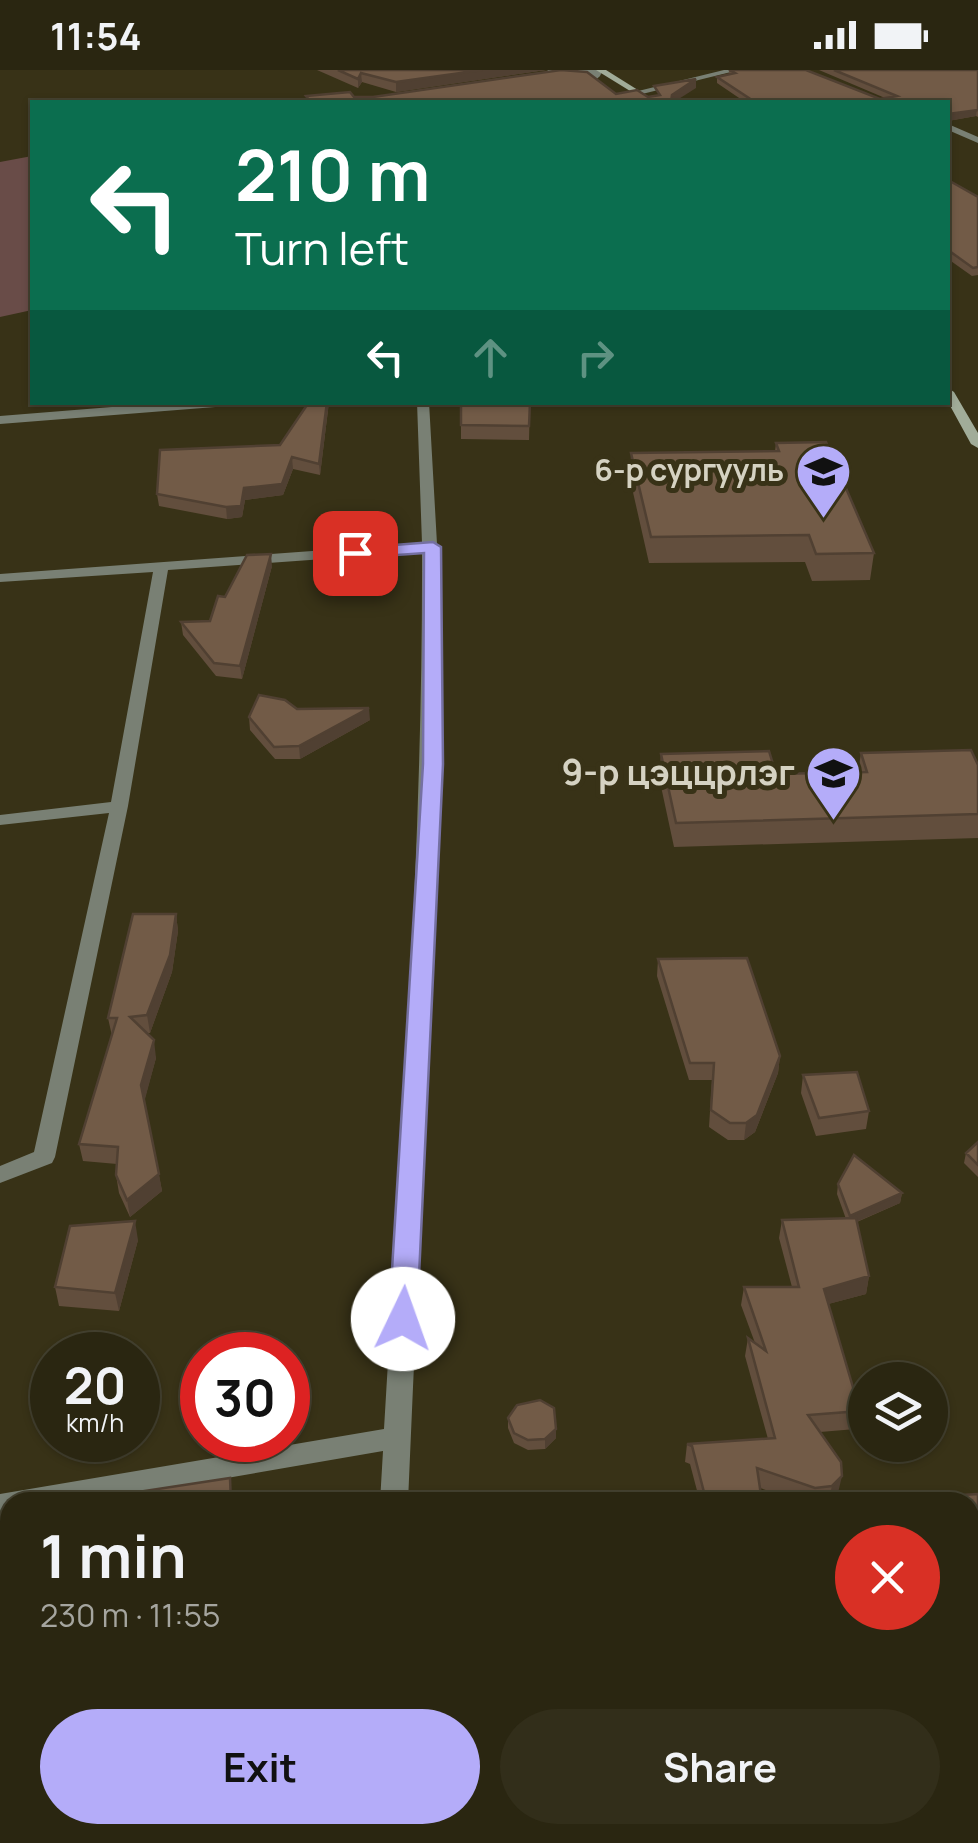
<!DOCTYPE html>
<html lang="en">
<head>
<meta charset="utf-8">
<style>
  :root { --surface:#2a2611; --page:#322e1a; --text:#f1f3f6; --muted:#a5a59f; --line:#464331; --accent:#b4acf9 }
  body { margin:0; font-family:Manrope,sans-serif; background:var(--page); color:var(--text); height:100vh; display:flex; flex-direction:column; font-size:38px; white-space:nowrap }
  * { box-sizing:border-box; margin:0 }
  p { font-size:32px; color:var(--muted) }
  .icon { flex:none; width:55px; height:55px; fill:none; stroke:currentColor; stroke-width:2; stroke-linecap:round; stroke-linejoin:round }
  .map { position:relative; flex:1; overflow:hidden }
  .side { position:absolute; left:0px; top:1422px; width:980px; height:352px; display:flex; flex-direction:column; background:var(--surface); border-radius:30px 30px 0 0; box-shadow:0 2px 8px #0004,0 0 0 2px var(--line) }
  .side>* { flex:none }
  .guide { position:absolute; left:30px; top:30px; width:920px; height:305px; border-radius:0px; box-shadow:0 2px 8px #0004,0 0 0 2px var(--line); background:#0b6e4f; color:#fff; overflow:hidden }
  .tools { position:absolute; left:848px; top:1292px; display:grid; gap:20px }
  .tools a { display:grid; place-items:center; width:100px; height:100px; border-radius:50%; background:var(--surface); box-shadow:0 2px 8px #0004,0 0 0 2px var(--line); font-size:50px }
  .speed { position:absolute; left:30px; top:1262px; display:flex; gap:20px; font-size:50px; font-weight:700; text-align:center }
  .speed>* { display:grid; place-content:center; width:130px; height:130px; border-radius:50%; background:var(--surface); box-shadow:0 2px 8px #0004,0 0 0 2px var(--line); line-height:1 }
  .speed small { font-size:25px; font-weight:400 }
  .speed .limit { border:15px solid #d22; background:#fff; color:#111 }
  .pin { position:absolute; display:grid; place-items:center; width:85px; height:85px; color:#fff; margin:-42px; border-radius:20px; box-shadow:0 5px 15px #0006 }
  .me { position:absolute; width:110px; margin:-55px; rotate:3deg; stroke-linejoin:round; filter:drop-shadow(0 0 8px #0008) }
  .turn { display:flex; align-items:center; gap:35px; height:210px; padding:0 40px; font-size:45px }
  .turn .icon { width:130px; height:130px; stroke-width:2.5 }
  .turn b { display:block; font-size:70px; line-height:85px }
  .lanes { display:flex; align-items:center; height:95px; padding:0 40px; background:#0003; justify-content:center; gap:50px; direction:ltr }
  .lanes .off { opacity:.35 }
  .round { display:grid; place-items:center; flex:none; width:105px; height:105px; border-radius:52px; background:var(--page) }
  .head { display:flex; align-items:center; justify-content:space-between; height:170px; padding:0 40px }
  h1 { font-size:60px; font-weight:700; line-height:75px }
  .cta { display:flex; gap:20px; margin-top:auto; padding:20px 40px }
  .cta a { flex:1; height:115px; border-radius:60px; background:var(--accent); color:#111; font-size:40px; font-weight:700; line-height:115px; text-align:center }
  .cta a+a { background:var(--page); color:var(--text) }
  .status { display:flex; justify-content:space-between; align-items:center; height:70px; padding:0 50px; background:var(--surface); direction:ltr }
  .status svg { height:28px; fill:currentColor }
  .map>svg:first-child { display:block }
  .green { fill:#694c48 }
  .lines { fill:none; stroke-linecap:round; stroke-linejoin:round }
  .service { stroke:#798074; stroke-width:20 }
  .minor { fill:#798074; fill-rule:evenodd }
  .tertiary { fill:#798074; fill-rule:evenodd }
  .secondary { fill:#a1ac99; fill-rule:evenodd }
  .wall { fill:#624e3d }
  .shaded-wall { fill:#504032 }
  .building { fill:#725b47; stroke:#504032; stroke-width:2.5 }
  .route { fill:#b4acf9; stroke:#7570a2; stroke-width:2.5 }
  .labels { text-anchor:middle; stroke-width:10; stroke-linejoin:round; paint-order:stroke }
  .far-poi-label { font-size:30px; font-weight:bold; fill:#d5d2c2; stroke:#383217; text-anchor:end }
  .poi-label { font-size:35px; font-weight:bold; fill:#d5d2c2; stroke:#383217; text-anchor:end }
</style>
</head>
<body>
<div class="status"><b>11:54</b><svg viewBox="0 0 49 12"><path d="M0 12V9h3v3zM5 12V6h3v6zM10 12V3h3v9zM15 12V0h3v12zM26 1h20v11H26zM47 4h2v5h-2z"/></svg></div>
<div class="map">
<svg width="978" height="1773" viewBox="0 0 978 1773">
  <rect width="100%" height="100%" fill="#383217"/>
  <path class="green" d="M 32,86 L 32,240 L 0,247 L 0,92 Z"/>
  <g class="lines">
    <path class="service" d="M 557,4 L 592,0"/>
    <path class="minor" d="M 948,54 L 978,67 L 978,73 L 948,60 Z
      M 174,332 L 234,332 L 228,336 L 0,354 L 0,346 Z
      M 417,332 L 429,332 L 437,474 L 440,477 L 437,480 C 442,798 421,1115 408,1432 L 380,1432 L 383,1381 L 88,1432 L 10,1432 L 10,1447 L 0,1448 L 0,1424 L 384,1359 C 401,1067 423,775 422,482 L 168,500 L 128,736 L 55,1087 L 52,1093 L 0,1113 L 0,1096 L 34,1082 L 109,743 L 0,755 L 0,745 L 111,732 L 153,502 L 0,512 L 0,504 L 422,473 Z
      M 362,1765 L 394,1765 L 394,1773 L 362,1773 Z"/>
    <path class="tertiary" d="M 724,0 L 739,0 L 634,26 L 630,23 Z"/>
    <path class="secondary" d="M 596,0 L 606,0 L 657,32 L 648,32 Z
      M 948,318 L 954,322 L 978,363 L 978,378 L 971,374 L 948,332 Z"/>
  </g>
  <path class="wall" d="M 317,0 L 546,0 L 396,22 L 362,12 L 358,18 Z
    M 729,0 L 880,29 L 885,28 L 819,0 L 978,0 L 978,47 L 976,46 L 948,51 L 948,32 L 745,32 L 717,13 L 717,7 L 729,5 Z
    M 948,110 L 978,127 L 978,205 L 972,206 L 948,189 Z
    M 329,332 L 320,405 L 293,399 L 283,425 L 245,430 L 242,447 L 227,449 L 159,436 L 157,424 L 280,375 Z
    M 461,332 L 530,332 L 529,370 L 461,369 Z
    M 776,373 L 874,483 L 870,510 L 812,511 L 805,492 L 649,493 L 630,409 L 631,383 L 775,381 Z
    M 272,496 L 242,609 L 216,606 L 183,565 L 181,552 L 210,551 L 225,527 Z
    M 297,639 L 370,650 L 300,689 L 275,689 L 250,660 L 249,647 Z
    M 861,683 L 978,695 L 978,768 L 674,777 L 659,707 L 661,684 L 776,704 L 858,702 Z
    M 176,844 L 178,861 L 172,902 L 150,963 L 146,963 L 156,988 L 144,1031 L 162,1121 L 130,1147 L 119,1123 L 116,1105 L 117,1094 L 83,1091 L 79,1074 L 112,966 L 108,948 Z
    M 658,889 L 780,986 L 778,1003 L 755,1062 L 744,1070 L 728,1070 L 709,1057 L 712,1010 L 689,1010 L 657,906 Z
    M 803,1005 L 869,1041 L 866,1059 L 816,1066 L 801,1023 Z
    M 978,1072 L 978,1107 L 964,1093 L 966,1083 Z
    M 838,1114 L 902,1123 L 900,1133 L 857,1152 L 869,1206 L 866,1224 L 828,1234 L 860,1341 L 856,1359 L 820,1362 L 838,1423 L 830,1432 L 802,1432 L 760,1418 L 760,1432 L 700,1432 L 690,1394 L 685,1392 L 687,1374 L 768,1369 L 745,1286 L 748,1268 L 755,1273 L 741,1235 L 744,1217 L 792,1217 L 779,1168 L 782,1150 L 846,1149 L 837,1124 Z
    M 138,1170 L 119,1241 L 59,1236 L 55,1217 Z
    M 508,1348 L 556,1359 L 556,1368 L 545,1379 L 528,1380 L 514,1373 L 508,1358 Z
    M 978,1424 L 978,1528 L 970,1528 L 970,1432 L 944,1432 L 946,1426 Z
    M 974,1590 L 978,1590 L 978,1738 L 970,1738 L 970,1603 Z"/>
  <path class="shaded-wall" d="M 482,0 L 546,0 L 396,22 L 396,12 Z
    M 361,3 L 362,12 L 358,18 L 358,9 Z
    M 696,9 L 696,18 L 674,32 L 671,32 L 672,25 Z
    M 977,39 L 976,46 L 948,51 L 948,44 Z
    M 327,332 L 329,332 L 320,405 L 319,394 Z
    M 292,387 L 293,399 L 283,425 L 245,430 L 242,447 L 227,449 L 226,437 L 244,418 Z
    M 271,484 L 272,496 L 242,609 L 240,596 Z
    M 369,638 L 370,650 L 300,689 L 299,676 Z
    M 176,844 L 178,861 L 172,902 L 150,963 L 147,945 Z
    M 154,970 L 156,988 L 144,1033 L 141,1015 Z
    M 780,986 L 778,1003 L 755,1062 L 744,1070 L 746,1053 Z
    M 159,1104 L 162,1121 L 130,1147 L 127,1130 Z
    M 902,1123 L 900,1133 L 849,1155 L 850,1146 Z
    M 135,1151 L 138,1170 L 119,1241 L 115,1223 Z
    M 869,1206 L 866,1224 L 821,1236 L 824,1219 Z
    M 556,1359 L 556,1368 L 545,1379 L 545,1369 Z
    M 842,1406 L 838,1423 L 828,1432 L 832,1416 Z
    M 10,1701 L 10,1720 L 0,1722 L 0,1703 Z"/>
  <path class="building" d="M 338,0 L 482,0 L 396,12 L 361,3 L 358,9 Z
    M 561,0 L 587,2 L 616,24 L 637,20 L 648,27 L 660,25 L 654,16 L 696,9 L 672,25 L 671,32 L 311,32 L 306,26 L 350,22 L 354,27 L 373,27 Z
    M 729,0 L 806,0 L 880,29 L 897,26 L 834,0 L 978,0 L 978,40 L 948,44 L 948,32 L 755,32 L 717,7 L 735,3 Z
    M 948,110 L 978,127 L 978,197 L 973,198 L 948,180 Z
    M 309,332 L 327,332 L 319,394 L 292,387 L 282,414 L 244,418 L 241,436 L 226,437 L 157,424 L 160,380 L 280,375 Z
    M 461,332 L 530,332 L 529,356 L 461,355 Z
    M 826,372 L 874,483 L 816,484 L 809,465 L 651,467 L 631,383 L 779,381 L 776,373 Z
    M 271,484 L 240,596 L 214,593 L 181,552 L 210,551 L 218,526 L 225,527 L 247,485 Z
    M 259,625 L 285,630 L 297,639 L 369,638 L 299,676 L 274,677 L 249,647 Z
    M 971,680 L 978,695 L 978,744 L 676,753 L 661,684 L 769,681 L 776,704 L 867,702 L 861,683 Z
    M 133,844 L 176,844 L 170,885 L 147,945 L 130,947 L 154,970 L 141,1015 L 159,1104 L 127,1130 L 116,1105 L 118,1077 L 79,1074 L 117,948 L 108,948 Z
    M 747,888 L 780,986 L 757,1045 L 746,1053 L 730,1053 L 711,1040 L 714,993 L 690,993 L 658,889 Z
    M 857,1002 L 869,1041 L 819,1048 L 803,1005 Z
    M 978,1072 L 978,1095 L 966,1083 Z
    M 854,1085 L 902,1123 L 850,1146 L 838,1114 Z
    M 856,1148 L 869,1206 L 824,1219 L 860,1341 L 808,1345 L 841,1392 L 842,1406 L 832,1416 L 815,1418 L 757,1398 L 761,1425 L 705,1426 L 692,1376 L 687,1374 L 775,1368 L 748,1268 L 766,1281 L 744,1217 L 799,1217 L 782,1150 Z
    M 135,1151 L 115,1223 L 55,1217 L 70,1156 Z
    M 540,1330 L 554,1338 L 556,1359 L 545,1369 L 528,1370 L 514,1363 L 508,1348 L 517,1335 Z
    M 230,1408 L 231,1432 L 118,1432 L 118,1425 Z
    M 978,1424 L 978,1510 L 970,1511 L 970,1432 L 948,1432 L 946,1426 Z
    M 10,1464 L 10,1701 L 0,1703 L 0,1466 Z
    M 970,1605 L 978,1605 L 978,1721 L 970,1721 Z"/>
  <path class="route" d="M 433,472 L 441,477 L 443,694 L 417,1249 L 413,1257 L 393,1257 L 389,1249 L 423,694 L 424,483 L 355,488 L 347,483 L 355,478 Z"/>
  <defs>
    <symbol id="school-pin" viewBox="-11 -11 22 30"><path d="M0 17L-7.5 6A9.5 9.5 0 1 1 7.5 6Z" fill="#b4acf9" stroke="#383217"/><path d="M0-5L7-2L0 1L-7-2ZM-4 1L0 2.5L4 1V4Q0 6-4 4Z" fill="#111"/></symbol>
  </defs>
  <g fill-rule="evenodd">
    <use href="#school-pin" x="792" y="370" width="63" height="86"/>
    <use href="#school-pin" x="802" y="672" width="63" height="86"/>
  </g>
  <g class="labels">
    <g class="far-poi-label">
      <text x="784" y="411">6-р сургууль</text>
    </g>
    <g class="poi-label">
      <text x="795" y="715">9-р цэццрлэг</text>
    </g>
  </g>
</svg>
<div class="tools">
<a><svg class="icon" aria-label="layers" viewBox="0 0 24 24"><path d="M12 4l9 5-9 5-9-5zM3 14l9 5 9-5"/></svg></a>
</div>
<div class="speed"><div>20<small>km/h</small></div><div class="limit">30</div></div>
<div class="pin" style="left:355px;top:483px;background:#d93025"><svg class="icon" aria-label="arrive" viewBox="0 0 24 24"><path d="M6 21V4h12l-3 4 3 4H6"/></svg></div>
<svg class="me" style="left:403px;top:1249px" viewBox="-20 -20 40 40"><circle r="19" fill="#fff"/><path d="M0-13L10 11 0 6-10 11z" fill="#b4acf9"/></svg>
<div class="guide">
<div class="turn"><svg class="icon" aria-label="left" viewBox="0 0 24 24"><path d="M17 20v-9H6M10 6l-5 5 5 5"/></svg><div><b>210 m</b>Turn left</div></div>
<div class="lanes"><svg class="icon" aria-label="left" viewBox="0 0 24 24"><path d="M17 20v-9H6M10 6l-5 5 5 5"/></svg><svg class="icon off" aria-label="ahead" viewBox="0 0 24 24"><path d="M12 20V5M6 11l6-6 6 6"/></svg><svg class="icon off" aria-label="right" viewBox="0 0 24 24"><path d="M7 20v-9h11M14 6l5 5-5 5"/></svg></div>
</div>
<section class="side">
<div class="head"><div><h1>1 min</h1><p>230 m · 11:55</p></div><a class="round" style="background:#d93025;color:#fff"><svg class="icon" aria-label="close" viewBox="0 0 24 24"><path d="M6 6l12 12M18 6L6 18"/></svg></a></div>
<div class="cta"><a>Exit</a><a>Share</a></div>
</section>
</div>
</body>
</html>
